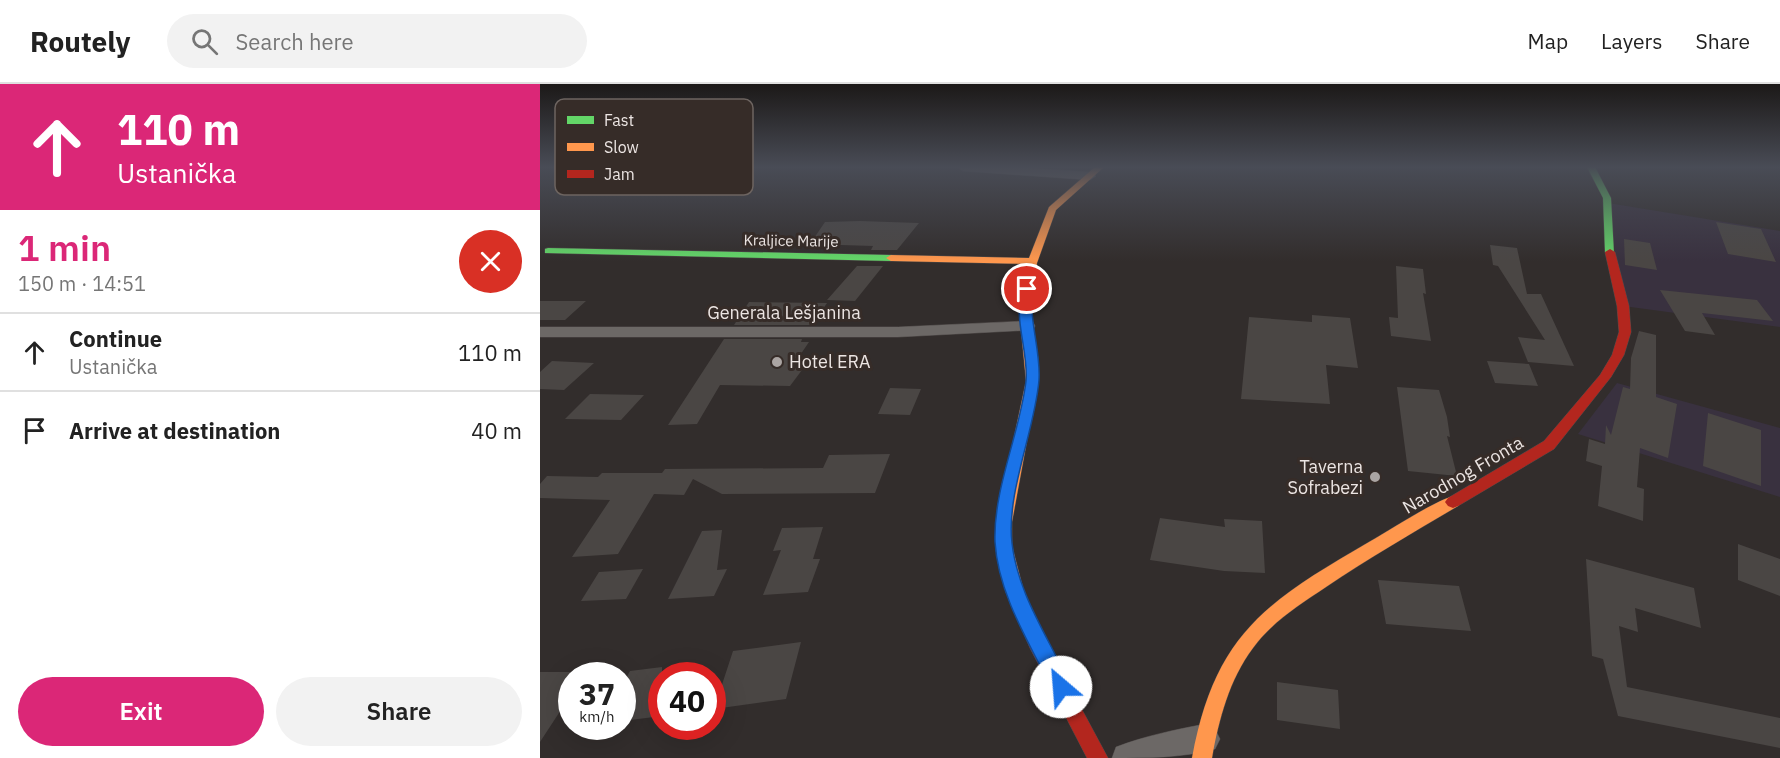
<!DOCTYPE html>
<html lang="en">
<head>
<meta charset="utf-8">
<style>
  :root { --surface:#fff; --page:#f2f2f2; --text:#222; --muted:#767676; --line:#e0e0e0; --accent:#db2777 }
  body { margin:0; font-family:"IBM Plex Sans",sans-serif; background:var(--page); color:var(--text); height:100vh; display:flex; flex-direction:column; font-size:22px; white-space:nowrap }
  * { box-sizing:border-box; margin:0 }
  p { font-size:20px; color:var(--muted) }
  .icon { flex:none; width:33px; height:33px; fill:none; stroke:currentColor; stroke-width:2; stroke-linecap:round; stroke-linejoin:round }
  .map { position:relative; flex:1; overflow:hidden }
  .panel { display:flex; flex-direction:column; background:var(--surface); width:540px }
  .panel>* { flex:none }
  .guide { background:#db2777; color:#fff; overflow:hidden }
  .speed { position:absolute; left:18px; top:578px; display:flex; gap:12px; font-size:30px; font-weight:700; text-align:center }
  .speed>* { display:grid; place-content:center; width:78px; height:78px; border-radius:50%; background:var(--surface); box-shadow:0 6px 24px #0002; line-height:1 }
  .speed small { font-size:15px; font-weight:400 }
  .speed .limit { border:9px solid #d22; background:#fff; color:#111 }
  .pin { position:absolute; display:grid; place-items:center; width:51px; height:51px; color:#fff; margin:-26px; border:3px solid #fff; border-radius:50%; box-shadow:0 2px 6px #0007 }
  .me { position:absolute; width:66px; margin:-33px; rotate:333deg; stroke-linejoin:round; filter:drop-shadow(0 0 4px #0008) }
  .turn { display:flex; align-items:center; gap:21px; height:126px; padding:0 18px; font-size:27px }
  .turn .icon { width:78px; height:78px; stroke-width:2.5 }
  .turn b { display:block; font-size:42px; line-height:51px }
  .round { display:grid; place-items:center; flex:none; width:63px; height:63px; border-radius:32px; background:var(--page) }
  .overview { display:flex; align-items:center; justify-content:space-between; height:102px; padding:0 18px }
  h1 { font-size:36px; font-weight:600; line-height:45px; color:var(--accent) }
  .cta { display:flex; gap:12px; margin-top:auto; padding:12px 18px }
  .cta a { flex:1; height:69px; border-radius:36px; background:var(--accent); color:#fff; font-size:24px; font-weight:600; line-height:69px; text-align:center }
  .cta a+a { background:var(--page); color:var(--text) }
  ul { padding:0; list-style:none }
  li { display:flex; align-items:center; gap:18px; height:78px; padding:0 18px; border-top:2px solid var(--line) }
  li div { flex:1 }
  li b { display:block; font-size:22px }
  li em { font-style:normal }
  header { display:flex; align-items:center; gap:36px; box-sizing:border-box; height:84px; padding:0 30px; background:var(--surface); border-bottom:2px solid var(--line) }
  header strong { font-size:28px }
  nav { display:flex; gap:33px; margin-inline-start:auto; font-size:21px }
  .search { width:420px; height:54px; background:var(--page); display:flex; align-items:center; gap:15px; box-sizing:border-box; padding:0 21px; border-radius:33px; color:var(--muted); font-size:22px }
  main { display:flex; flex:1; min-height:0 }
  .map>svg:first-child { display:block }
  .industrial { fill:#39313f }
  .building { fill:#4a4644 }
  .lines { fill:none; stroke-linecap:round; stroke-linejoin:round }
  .street-casing { stroke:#504b4a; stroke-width:1 }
  .fast-casing { stroke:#504b4a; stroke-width:1 }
  .slow-casing { stroke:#504b4a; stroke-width:1 }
  .jam-casing { stroke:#504b4a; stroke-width:1 }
  .street { fill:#6c6866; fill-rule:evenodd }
  .fast { fill:#63d668; fill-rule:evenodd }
  .slow { fill:#ff974d; fill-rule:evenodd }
  .jam { fill:#b3261e; fill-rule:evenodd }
  .route { fill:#1a73e8; stroke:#114b97; stroke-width:1.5 }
  .poi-dot { fill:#aba5a3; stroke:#362c28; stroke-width:2 }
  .labels { text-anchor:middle; stroke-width:6; stroke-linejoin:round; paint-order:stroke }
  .far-street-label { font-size:15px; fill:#ece5e3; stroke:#362c28 }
  .street-label { font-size:18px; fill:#ece5e3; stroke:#362c28 }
  .poi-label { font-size:18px; fill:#ece5e3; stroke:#362c28; text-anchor:start }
  .key { fill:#362c28; stroke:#6d6460; stroke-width:1.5 }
  .key-label { font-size:16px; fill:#ece5e3 }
</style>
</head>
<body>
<header>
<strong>Routely</strong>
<div class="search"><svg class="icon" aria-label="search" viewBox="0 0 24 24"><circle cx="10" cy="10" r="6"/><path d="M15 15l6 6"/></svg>Search here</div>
<nav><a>Map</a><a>Layers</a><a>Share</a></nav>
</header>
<main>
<section class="panel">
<div class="guide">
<div class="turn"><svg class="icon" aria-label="ahead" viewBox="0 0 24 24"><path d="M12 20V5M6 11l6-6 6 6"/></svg><div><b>110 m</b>Ustanička</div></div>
</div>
<div class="overview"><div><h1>1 min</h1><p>150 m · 14:51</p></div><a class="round" style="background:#d93025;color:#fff"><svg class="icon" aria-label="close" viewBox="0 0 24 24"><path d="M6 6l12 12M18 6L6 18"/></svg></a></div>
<ul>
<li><svg class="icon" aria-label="ahead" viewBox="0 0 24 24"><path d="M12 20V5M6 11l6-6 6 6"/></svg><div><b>Continue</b><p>Ustanička</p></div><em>110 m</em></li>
<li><svg class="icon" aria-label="arrive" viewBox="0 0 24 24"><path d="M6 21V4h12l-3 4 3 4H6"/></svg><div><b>Arrive at destination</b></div><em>40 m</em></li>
</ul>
<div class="cta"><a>Exit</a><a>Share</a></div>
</section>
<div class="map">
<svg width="1240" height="674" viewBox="0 0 1240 674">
  <rect width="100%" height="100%" fill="#322d2c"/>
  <path class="industrial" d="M 1068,119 L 1240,147 L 1240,243 L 1083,222 Z
    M 1077,299 L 1240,344 L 1240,413 L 1038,350 Z"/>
  <path class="building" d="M 285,138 L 320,137 L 379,139 L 357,166 L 331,166 L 333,162 L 270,160 Z
    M 1176,138 L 1221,145 L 1236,178 L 1188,170 Z
    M 1084,155 L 1110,159 L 1117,186 L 1085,181 Z
    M 950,161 L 977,164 L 987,210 L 1001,210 L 1034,282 L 988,278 L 978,253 L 1005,256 L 958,182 L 953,181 Z
    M 317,182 L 343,182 L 315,217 L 287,216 Z
    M 856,182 L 883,185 L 886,210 L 883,209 L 891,257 L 851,252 L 849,233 L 858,234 Z
    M 1120,206 L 1217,216 L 1233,237 L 1162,229 L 1175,251 L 1145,247 Z
    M 0,217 L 46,217 L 25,236 L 0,236 Z
    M 209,218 L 287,219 L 272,241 L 194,241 Z
    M 772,231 L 810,234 L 818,284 L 786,281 L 790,320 L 701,315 L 709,233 L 772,238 Z
    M 1099,247 L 1116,251 L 1116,313 L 1137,320 L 1128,374 L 1100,364 L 1097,403 L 1104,405 L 1103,437 L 1058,422 L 1062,382 L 1046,377 L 1049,355 L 1065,360 L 1066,341 L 1071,351 L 1083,303 L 1090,305 L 1091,274 Z
    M 184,255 L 262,255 L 261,258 L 269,258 L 252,283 L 262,286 L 250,302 L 180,301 L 157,340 L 128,341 Z
    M 12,277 L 54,279 L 24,306 L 0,305 L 0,288 Z
    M 947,277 L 989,280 L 998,302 L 955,299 Z
    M 857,303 L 899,306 L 907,333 L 910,353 L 907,352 L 917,392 L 868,387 Z
    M 350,304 L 381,305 L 370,331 L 338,330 Z
    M 50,310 L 104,311 L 81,336 L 25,335 Z
    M 1168,329 L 1221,346 L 1221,402 L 1163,382 Z
    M 350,370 L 335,409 L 182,410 L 153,395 L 144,411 L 114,410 L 78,470 L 32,473 L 70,416 L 0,414 L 0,400 L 7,392 L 58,393 L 62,389 L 122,389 L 125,385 L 283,384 L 289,371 Z
    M 620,434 L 685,443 L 684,435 L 722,437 L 725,489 L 684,487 L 610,476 Z
    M 283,443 L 273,475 L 280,475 L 268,508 L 223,511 L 241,466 L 233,467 L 242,444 Z
    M 182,446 L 177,486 L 187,485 L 174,512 L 128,515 L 162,447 Z
    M 1198,460 L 1240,475 L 1240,512 L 1198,496 Z
    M 1046,475 L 1154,504 L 1161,544 L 1095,524 L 1098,548 L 1079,542 L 1087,603 L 1240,634 L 1240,664 L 1078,632 L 1063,575 L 1052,572 Z
    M 103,485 L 86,515 L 41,517 L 59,488 Z
    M 838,496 L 919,502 L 931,547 L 846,540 Z
    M 261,558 L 246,615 L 174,625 L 193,567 Z
    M 122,583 L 122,632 L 82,637 L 82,602 L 90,587 Z
    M 0,588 L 32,588 L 32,609 L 0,658 Z
    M 737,598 L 798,606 L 800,645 L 737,636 Z"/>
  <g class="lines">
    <defs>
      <path id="street" d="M 417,83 L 472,83 L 550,88 L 556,92 L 550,96 L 423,87 Z
        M 487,237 L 493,238 L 495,242 L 493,246 L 358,253 L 0,253 L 0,243 L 358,243 Z
        M 665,640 L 675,645 L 680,655 L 675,665 C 643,674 606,674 572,674 L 576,663 C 605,652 634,646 665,640 Z"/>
      <path id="fast" d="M 1047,83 L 1055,83 L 1071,114 L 1074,170 L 1070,171 L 1065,168 L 1063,114 Z
        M 8,164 L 351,171 L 356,174 L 351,177 L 5,169 L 5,165 Z"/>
      <path id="slow" d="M 555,83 L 564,83 L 516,126 L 497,179 L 491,225 L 498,297 L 472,438 L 472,462 L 484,508 L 481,513 L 475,515 L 469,513 L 466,508 L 456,462 L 456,438 L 486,297 L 479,225 L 487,180 L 351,177 L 346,174 L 351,171 L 489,174 L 509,123 Z
        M 913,412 L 918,414 L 921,418 L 918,422 C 874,448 829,474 786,503 C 759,521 732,538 713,564 C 689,596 679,635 672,674 L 652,674 C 675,550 726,518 829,458 C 852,445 889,420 913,412 Z"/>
      <path id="jam" d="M 1070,165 L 1075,168 L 1089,222 L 1091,248 L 1084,271 L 1071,293 L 1014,365 L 918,422 L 913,424 L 908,422 L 905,418 L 908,414 L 1004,357 L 1060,291 L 1072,271 L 1079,248 L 1077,222 L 1065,168 Z
        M 475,501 L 481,503 L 503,553 L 568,674 L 547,674 L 490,564 L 466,508 L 469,503 Z"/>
    </defs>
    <use href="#street" class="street-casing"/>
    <use href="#fast" class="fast-casing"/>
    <use href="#slow" class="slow-casing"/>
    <use href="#jam" class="jam-casing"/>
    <use href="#street" class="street"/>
    <use href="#fast" class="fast"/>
    <use href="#slow" class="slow"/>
    <use href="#jam" class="jam"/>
  </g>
  <linearGradient id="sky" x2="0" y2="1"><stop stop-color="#1c1918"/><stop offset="0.47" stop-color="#494c56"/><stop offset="1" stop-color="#494c56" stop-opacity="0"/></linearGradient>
  <rect width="1240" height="177" fill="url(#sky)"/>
  <path class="route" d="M 484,203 L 493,205 C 488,236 501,265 499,296 C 495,346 466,409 472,459 C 478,512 510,555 531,603 L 528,609 L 521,612 L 514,609 C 491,562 458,511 455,458 C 453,405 480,349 486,297 C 489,267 471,230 484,203 Z"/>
  <g class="poi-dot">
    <circle cx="237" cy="278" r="6"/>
    <circle cx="835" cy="393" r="6"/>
  </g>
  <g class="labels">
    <g class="far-street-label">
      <text transform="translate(251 157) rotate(1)" y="5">Kraljice Marije</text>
    </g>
    <g class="street-label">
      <text x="244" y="235">Generala Lešjanina</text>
      <text transform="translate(923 391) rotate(-30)" y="6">Narodnog Fronta</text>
    </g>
    <g class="poi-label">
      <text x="249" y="284">Hotel ERA</text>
      <text x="823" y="389" text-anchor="end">Taverna<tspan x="823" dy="21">Sofrabezi</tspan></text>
    </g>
  </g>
  <rect x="15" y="15" width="198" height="96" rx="9" class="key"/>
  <rect x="27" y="32" width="27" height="8" fill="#63d668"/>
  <rect x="27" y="59" width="27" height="8" fill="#ff974d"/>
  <rect x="27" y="86" width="27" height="8" fill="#b3261e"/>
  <g class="key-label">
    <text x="64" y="42">Fast</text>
    <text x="64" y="69">Slow</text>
    <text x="64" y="96">Jam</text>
  </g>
</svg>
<div class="speed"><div>37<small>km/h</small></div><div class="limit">40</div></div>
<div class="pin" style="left:487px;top:205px;background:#d93025"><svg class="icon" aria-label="arrive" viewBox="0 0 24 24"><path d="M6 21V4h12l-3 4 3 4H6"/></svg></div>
<svg class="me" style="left:521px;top:603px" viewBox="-20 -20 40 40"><circle r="19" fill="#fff"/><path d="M0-13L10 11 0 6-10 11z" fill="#1a73e8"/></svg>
</div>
</main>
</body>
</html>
